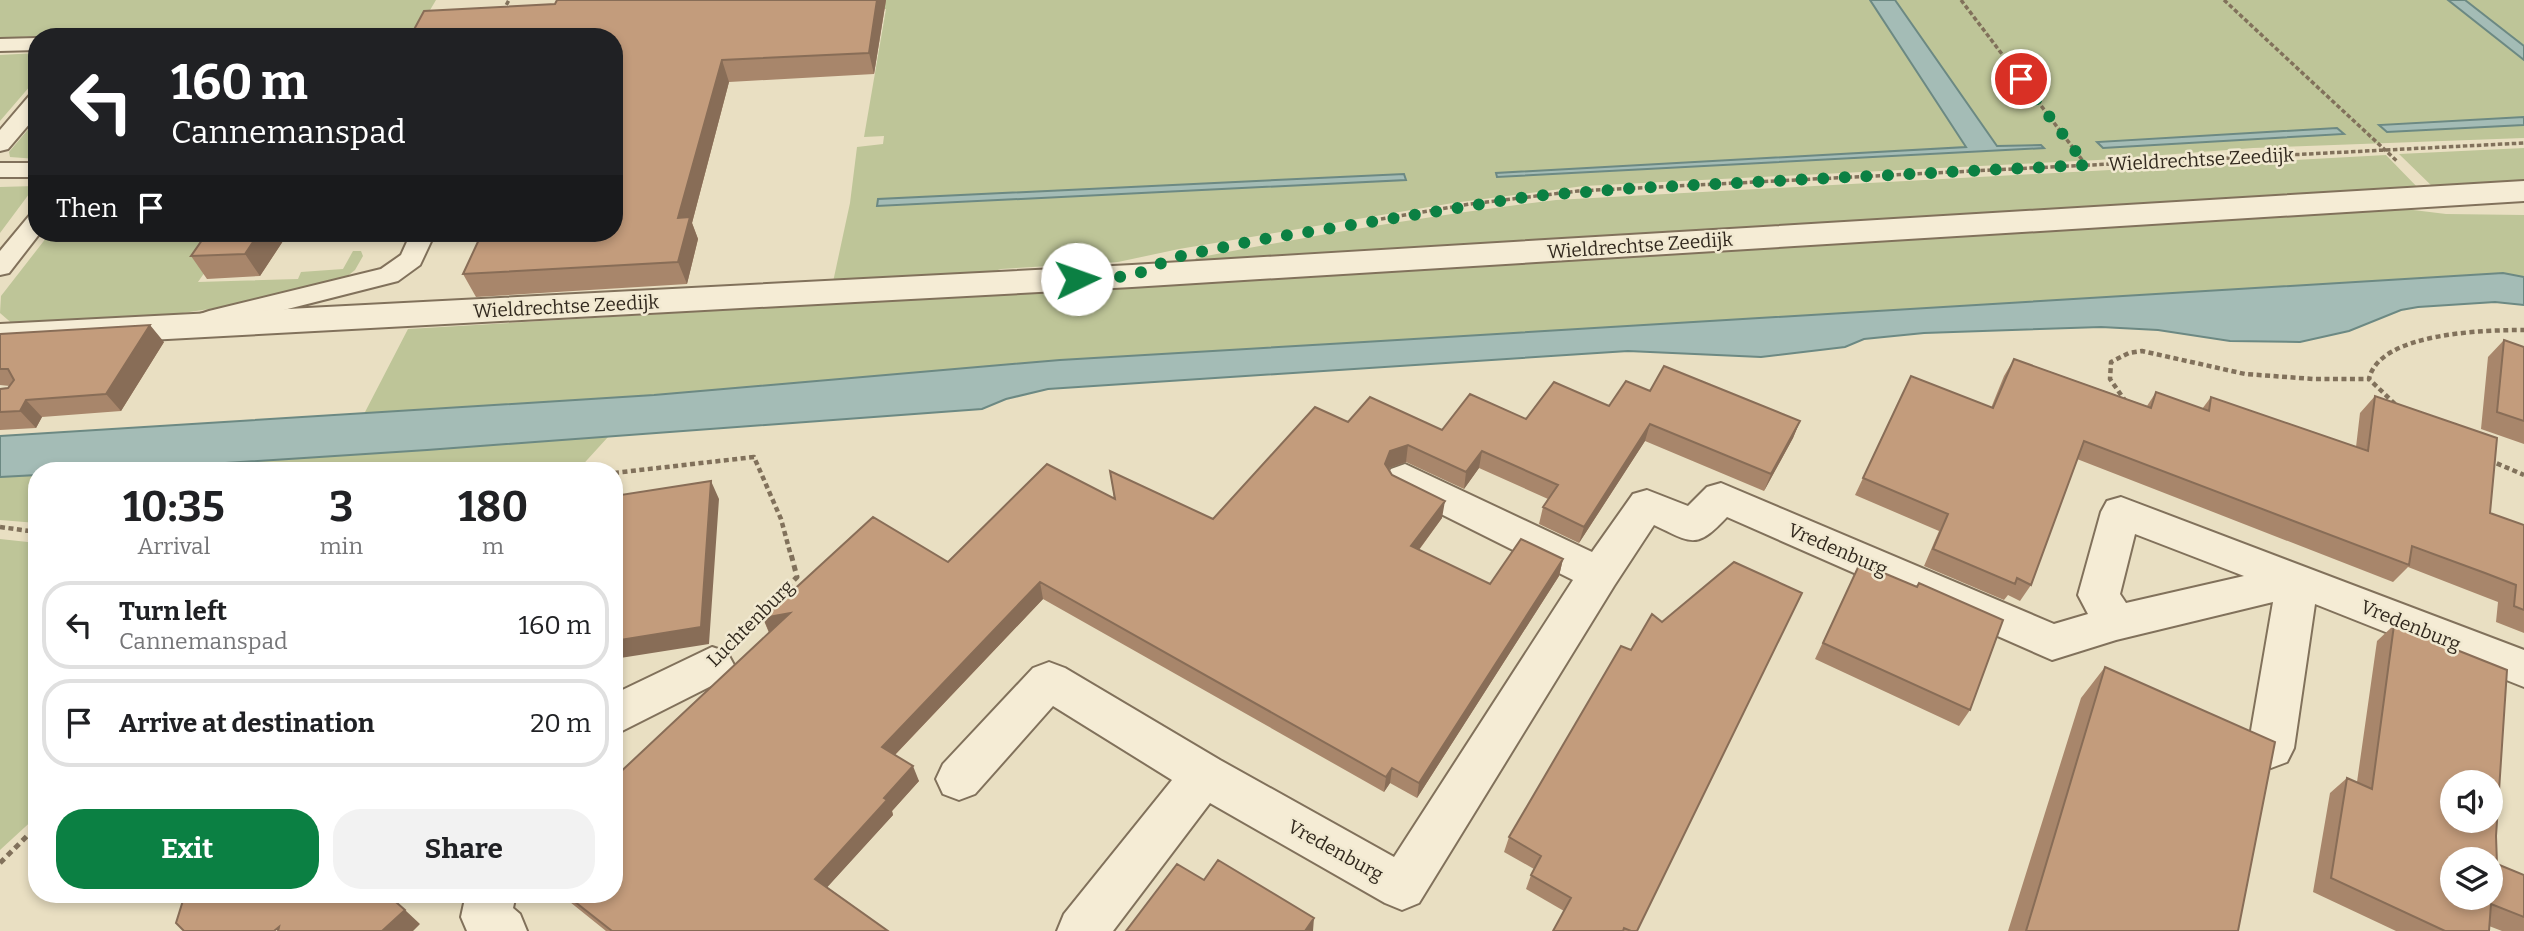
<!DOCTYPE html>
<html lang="en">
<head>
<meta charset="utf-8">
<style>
  :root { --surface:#fff; --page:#f2f2f2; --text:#202124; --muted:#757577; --line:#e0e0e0; --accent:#0b8043 }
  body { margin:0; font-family:Bitter,serif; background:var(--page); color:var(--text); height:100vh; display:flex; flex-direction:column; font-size:26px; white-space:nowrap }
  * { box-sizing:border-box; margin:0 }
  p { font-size:23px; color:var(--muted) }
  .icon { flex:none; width:38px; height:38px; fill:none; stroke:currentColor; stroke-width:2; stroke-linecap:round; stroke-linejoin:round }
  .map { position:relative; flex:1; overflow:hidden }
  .side { position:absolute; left:28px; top:462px; width:595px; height:441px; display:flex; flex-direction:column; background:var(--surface); border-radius:28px; box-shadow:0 4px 10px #0003 }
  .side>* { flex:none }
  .hud { position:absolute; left:28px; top:28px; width:595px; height:214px; border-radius:28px; box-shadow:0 4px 10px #0003; background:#202124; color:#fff; overflow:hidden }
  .tools { position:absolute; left:2440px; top:770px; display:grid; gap:14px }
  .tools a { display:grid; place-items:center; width:63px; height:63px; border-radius:50%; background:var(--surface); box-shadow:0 4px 10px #0003; font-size:35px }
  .pin { position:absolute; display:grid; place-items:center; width:60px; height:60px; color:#fff; margin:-30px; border:4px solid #fff; border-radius:50%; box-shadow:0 2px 7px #0007 }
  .me { position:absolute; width:77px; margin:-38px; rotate:87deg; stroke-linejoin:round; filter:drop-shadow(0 0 5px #0008) }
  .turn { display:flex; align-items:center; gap:24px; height:147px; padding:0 28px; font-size:32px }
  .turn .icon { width:91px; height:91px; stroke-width:2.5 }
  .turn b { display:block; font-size:49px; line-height:60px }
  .then { display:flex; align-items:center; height:66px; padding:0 28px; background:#0003; gap:14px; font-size:26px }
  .eta { display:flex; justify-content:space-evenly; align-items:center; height:119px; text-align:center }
  .eta b { font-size:42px; font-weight:700; line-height:49px }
  .primary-button { display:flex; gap:14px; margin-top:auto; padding:14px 28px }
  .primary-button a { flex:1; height:80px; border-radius:28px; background:var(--accent); color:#fff; font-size:28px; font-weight:700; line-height:80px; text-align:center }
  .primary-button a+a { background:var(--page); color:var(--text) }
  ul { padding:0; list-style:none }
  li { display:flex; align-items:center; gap:21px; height:88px; margin:0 14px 10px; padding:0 14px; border:4px solid var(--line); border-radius:28px }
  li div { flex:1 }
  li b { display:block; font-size:26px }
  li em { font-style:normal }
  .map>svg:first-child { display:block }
  .green { fill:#bec598; fill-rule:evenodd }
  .water { fill:#a4bcb6; stroke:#6c8983; stroke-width:2 }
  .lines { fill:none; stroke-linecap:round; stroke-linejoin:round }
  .service-casing { stroke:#81715b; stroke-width:4 }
  .minor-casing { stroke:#81715b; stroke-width:4 }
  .path-far2 { stroke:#81715b; stroke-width:3.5; stroke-dasharray:4.5 2.5; stroke-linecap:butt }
  .path-far1 { stroke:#81715b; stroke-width:4.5; stroke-dasharray:5 3.5; stroke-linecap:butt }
  .path { stroke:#81715b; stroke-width:5; stroke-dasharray:6 4.5; stroke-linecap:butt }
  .service { fill:#f5ecd5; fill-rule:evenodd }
  .minor { fill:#f5ecd5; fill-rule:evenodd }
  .wall { fill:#a8866b }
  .shaded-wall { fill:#886d57 }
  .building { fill:#c39c7c; stroke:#886d57; stroke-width:2; fill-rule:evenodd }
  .route { stroke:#0b8043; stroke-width:12; stroke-dasharray:0 21.6 }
  .labels { text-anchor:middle; stroke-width:5; stroke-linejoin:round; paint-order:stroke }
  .street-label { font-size:19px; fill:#32291e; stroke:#f1e9d1 }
</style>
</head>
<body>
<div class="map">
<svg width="2524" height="931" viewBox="0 0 2524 931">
  <rect width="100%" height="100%" fill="#e9dfc2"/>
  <path class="green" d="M 0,0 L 436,0 L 414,37 L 106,37 L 108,33 L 0,38 Z
    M 584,0 L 1870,0 L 1967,147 L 1497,173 L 1498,177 L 2043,148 L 2041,145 L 1997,146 L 1895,0 L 2450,0 L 2524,60 L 2524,117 L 2380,125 L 2387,132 L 2524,125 L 2524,138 L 2253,148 L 2098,160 L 1584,186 L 1453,203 L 1179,249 L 1118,262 L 1001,269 L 982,275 L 833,282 L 850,203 L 857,147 L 883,144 L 884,136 L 864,137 L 886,9 L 611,22 ZM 2337,128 L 2343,134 L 2103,148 L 2098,142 ZM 1404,175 L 1406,180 L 877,205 Z
    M 2465,0 L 2524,0 L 2524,46 Z
    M 37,53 L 37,78 L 0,121 L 0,55 Z
    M 37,119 L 37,159 L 10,157 L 9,152 Z
    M 2524,148 L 2524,185 L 2436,190 L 2399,154 Z
    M 2386,155 L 2421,191 L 1194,262 L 1196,258 C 1315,235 1435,215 1556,200 Z
    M 35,186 L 0,233 L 0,187 Z
    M 2405,209 L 2446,214 L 2524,215 L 2524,277 L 2503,273 L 1364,342 L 1060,360 L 654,395 L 364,414 L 408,329 L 808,305 L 1058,286 Z
    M 50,233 L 232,233 L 198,282 L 298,279 L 301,272 L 343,269 L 353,251 L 361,251 L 363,256 L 355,270 L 345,278 L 230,306 L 121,322 L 15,326 L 0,313 L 1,296 Z
    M 608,437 L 577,471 L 102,471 Z
    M 37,475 L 37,523 L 0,520 L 0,477 Z
    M 0,539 L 37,543 L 37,816 L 0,850 Z"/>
  <path class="water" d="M 1870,0 L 1895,0 L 1997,146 L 2041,145 L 2044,148 L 1497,177 L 1496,173 L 1966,147 Z
    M 2448,0 L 2465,0 L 2524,46 L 2524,60 Z
    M 2524,117 L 2524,125 L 2387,132 L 2379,125 Z
    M 2337,128 L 2344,134 L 2103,148 L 2097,142 Z
    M 1404,174 L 1406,180 L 877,206 L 878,199 Z
    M 2503,273 L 2524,277 L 2524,305 L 2495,302 L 2418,307 L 2401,310 L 2349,331 L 2300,342 L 2230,341 L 2158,330 L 2101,327 L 1924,333 L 1864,339 L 1845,347 L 1761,357 L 1628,351 L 1048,389 L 1006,399 L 982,409 L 427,450 L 102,471 L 37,471 L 37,475 L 0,477 L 0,436 L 654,395 L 1060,360 L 1364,342 Z"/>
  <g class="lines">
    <defs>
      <path id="service" d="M 37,38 L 37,50 L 0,51 L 0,39 Z
        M 37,95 L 37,115 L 8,149 L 0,151 L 0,130 L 29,96 Z
        M 0,163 L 37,163 L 37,177 L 0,177 Z
        M 37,214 L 37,233 L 40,233 L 9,273 L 0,275 L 0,251 L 29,216 Z
        M 411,233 L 435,233 L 420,265 L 398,281 L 209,329 L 200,326 L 196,320 L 200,314 L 209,311 L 381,269 L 401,255 Z"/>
      <path id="minor" d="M 2524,181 L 2524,201 L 1132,287 L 0,348 L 0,324 L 1132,265 Z
        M 1405,464 L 1592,552 L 1633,494 L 1647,490 L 1688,506 L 1707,487 L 1721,483 L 2054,624 L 2088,614 L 2078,595 L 2101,512 L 2107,501 L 2121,497 L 2524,650 L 2524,687 L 2315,604 L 2294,748 L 2287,762 L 2271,768 L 2255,762 L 2248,748 L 2273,602 L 2116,640 L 2052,660 L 1727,517 C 1696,550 1692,543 1654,525 L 1614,586 L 1419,903 L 1402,910 L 1385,903 L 1210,803 L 1113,931 L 1057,931 L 1064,914 L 1172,780 L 1053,706 L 975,794 L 959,800 L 943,794 L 936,779 L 943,764 L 1033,668 L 1049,662 L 1065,668 L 1220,760 L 1394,857 L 1573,580 L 1391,489 L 1386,479 L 1391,469 ZM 2135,534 L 2244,576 L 2126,603 L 2120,594 Z
        M 712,647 L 727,652 L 734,665 L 727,678 L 614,735 L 614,694 Z
        M 466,894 L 516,894 L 513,908 L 520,914 L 527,931 L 467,931 L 461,917 Z"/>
    </defs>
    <use href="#service" class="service-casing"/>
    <use href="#minor" class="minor-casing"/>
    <path class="path-far2" d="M 1961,0 L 2086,165
      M 2224,0 L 2398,162
      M 503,11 L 509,0
      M 1381,219 L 1470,204 L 1578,191 L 2524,143"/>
    <path class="path-far1" d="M 2126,402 L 2110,379 L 2111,362 L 2129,353 L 2142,351 L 2245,374 L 2313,379 L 2369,379
      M 2395,404 L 2369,379 C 2379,332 2487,330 2524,330
      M 2489,460 L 2524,475
      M 614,473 L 754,457 L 781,519 L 791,556
      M 0,527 L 37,532"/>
    <path class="path" d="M 743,633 L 797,577 L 791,554
      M 0,863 L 37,826"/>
    <use href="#service" class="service"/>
    <use href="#minor" class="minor"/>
  </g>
  <path class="wall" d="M 886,0 L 874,74 L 729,82 L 692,223 L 698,239 L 687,284 L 476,297 L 463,274 L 614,37 Z
    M 207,233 L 369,233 L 285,238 L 260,276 L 207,279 L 191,256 Z
    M 0,334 L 164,342 L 121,411 L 42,417 L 36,428 L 0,430 L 0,389 L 8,388 L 10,386 L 0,385 Z
    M 2504,340 L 2524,347 L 2524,444 L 2481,429 L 2488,357 Z
    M 2014,359 L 2147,406 L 2156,392 L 2202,409 L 2211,397 L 2356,447 L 2360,413 L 2375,396 L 2490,513 L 2524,525 L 2524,633 L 2496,622 L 2498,602 L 2467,590 L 2408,567 L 2393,582 L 2077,459 L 2031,585 L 2020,601 L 2008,595 L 2004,600 L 1924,566 L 1939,531 L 1855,495 L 1911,376 L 1991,408 L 2004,376 Z
    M 1650,391 L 1800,421 L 1793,438 L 1764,491 L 1645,441 L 1579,543 L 1539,524 L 1543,507 L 1548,499 L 1479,468 L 1464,489 L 1406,462 L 1389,468 L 1392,475 L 1442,518 L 1419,550 L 1490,584 L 1563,559 L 1559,576 L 1417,798 L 1390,783 L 1384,792 L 1043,599 L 895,755 L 919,781 L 892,811 L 893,815 L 827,887 L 888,931 L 606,931 L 560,894 L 614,894 L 769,633 L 763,618 L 948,562 L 1114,498 L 1110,471 L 1213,519 L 1348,422 L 1442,430 L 1526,419 L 1609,406 Z
    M 1860,563 L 1970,710 L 1959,726 L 1815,659 Z
    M 2394,625 L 2496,836 L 2497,864 L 2524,875 L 2524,931 L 2502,931 L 2489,926 L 2489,931 L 2396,931 L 2313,892 L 2330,793 L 2347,778 L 2357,782 L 2377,641 Z
    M 1621,646 L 1637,931 L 1553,931 L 1564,911 L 1526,889 L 1531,875 L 1534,869 L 1504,852 L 1509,837 Z
    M 2105,667 L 2238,931 L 2008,931 L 2081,698 Z"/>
  <path class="shaded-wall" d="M 877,0 L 886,0 L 874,74 L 869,53 Z
    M 722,60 L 729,82 L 692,223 L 698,239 L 687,284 L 678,262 L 678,218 Z
    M 259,233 L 282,233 L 285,238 L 260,276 L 245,254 Z
    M 150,325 L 164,342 L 121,411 L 106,394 Z
    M 26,400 L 42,417 L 36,428 L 20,411 Z
    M 1800,421 L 1793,438 L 1764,491 L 1771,474 Z
    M 1650,424 L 1645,441 L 1579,543 L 1584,527 Z
    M 1408,445 L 1406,462 L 1389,468 L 1384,480 L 1385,464 L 1390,451 Z
    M 1482,451 L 1479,468 L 1464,489 L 1466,472 Z
    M 711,481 L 719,499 L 709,644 L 614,659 L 614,641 Z
    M 1445,501 L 1442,518 L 1409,563 L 1411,546 Z
    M 1563,559 L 1559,576 L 1417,798 L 1419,783 Z
    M 1040,582 L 1043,599 L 888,762 L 882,747 Z
    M 790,613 L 770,634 L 763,618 Z
    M 913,766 L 919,781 L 892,811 L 893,815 L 822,893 L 815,879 L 884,798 Z
    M 1392,768 L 1390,783 L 1384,792 L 1386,777 Z
    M 405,910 L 420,924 L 413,931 L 382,931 Z
    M 1314,918 L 1313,931 L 1305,931 Z"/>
  <path class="building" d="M 557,0 L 877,0 L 869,53 L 722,60 L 678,218 L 690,217 L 678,262 L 463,274 L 482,233 L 614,233 L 614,37 L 410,37 L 424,11 L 555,4 Z
    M 207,233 L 259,233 L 245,254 L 191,256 Z
    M 150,325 L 106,394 L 26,400 L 20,411 L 0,412 L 0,389 L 8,388 L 14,380 L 8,369 L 0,369 L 0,334 Z
    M 2504,340 L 2524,347 L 2524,421 L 2497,412 Z
    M 2014,359 L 2151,408 L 2156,392 L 2209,411 L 2211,397 L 2368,451 L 2375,396 L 2497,438 L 2490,513 L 2524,525 L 2524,610 L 2514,606 L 2516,585 L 2485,573 L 2412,546 L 2409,565 L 2084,441 L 2031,585 L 2017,578 L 2015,584 L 1933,549 L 1948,514 L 1863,478 L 1911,376 L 1993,408 Z
    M 1664,366 L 1800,421 L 1771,474 L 1650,424 L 1584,527 L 1543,507 L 1558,485 L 1482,451 L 1466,472 L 1408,445 L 1390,451 L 1385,464 L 1392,475 L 1445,501 L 1411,546 L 1490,584 L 1521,539 L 1563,559 L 1419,783 L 1392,768 L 1386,777 L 1040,582 L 882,747 L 913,766 L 884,798 L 887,800 L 815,879 L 888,931 L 612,931 L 565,894 L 614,894 L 614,778 L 790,613 L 763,618 L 873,517 L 948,562 L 1047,464 L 1115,499 L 1110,471 L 1213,519 L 1315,407 L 1348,422 L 1370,397 L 1442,430 L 1470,394 L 1526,419 L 1554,382 L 1609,406 L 1626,381 L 1650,391 Z
    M 711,481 L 701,627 L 614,641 L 614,496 Z
    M 1734,562 L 1802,593 L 1637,931 L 1631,931 L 1624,928 L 1623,931 L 1553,931 L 1571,898 L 1531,875 L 1541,856 L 1509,837 L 1621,646 L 1631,650 L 1652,614 L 1662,622 Z
    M 1860,563 L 1917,587 L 1919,583 L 2003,620 L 1970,710 L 1823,643 Z
    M 2394,625 L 2507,670 L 2496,836 L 2497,864 L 2524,875 L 2524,917 L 2491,904 L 2489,931 L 2445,931 L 2331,878 L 2347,778 L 2372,789 ZM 2452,782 L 2490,782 L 2490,821 L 2452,821 ZM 2452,859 L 2490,859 L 2490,898 L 2452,898 Z
    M 2105,667 L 2275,742 L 2238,931 L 2026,931 Z
    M 1218,860 L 1314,918 L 1305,931 L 1126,931 L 1177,864 L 1204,880 Z
    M 185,894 L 387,894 L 405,910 L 382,931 L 278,931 L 279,927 L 274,931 L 184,931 L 176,923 Z"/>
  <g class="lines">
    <path class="route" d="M 1077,279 L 1132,276 L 1176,257 L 1258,240 L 1532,196 L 1637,188 L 2086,165 L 2021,79"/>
  </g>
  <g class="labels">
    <g class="street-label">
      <text transform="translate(2201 159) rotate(-3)" y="7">Wieldrechtse Zeedijk</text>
      <text transform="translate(1640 245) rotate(-4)" y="7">Wieldrechtse Zeedijk</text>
      <text transform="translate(566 306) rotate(-3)" y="7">Wieldrechtse Zeedijk</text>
      <text transform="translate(1838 549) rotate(23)" y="7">Vredenburg</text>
      <text transform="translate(750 623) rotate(-45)" y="7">Luchtenburg</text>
      <text transform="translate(2411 625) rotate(22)" y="7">Vredenburg</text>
      <text transform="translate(1336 850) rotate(29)" y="7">Vredenburg</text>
    </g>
  </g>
</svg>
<div class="tools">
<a><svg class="icon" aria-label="sound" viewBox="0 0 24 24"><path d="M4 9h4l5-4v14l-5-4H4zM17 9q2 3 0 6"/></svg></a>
<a><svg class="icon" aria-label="layers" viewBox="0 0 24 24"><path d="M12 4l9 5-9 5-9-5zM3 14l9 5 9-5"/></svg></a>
</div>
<div class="pin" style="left:2021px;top:79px;background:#d93025"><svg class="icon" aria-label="arrive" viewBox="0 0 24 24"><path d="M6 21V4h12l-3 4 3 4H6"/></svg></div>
<svg class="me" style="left:1077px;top:279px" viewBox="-20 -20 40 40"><circle r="19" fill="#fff"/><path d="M0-13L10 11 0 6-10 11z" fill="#0b8043"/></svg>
<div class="hud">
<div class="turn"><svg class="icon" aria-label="left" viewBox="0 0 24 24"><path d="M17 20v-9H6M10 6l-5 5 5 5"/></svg><div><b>160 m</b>Cannemanspad</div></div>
<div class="then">Then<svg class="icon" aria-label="arrive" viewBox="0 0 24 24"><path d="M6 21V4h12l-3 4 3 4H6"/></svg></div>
</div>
<section class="side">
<div class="eta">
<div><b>10:35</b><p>Arrival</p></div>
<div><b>3</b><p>min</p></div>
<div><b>180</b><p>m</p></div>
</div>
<ul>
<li><svg class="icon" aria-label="left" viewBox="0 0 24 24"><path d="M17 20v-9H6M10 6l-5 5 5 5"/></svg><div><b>Turn left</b><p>Cannemanspad</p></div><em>160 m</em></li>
<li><svg class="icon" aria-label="arrive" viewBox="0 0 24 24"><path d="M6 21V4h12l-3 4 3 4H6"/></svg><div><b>Arrive at destination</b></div><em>20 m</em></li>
</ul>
<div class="primary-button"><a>Exit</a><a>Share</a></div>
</section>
</div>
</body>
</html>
